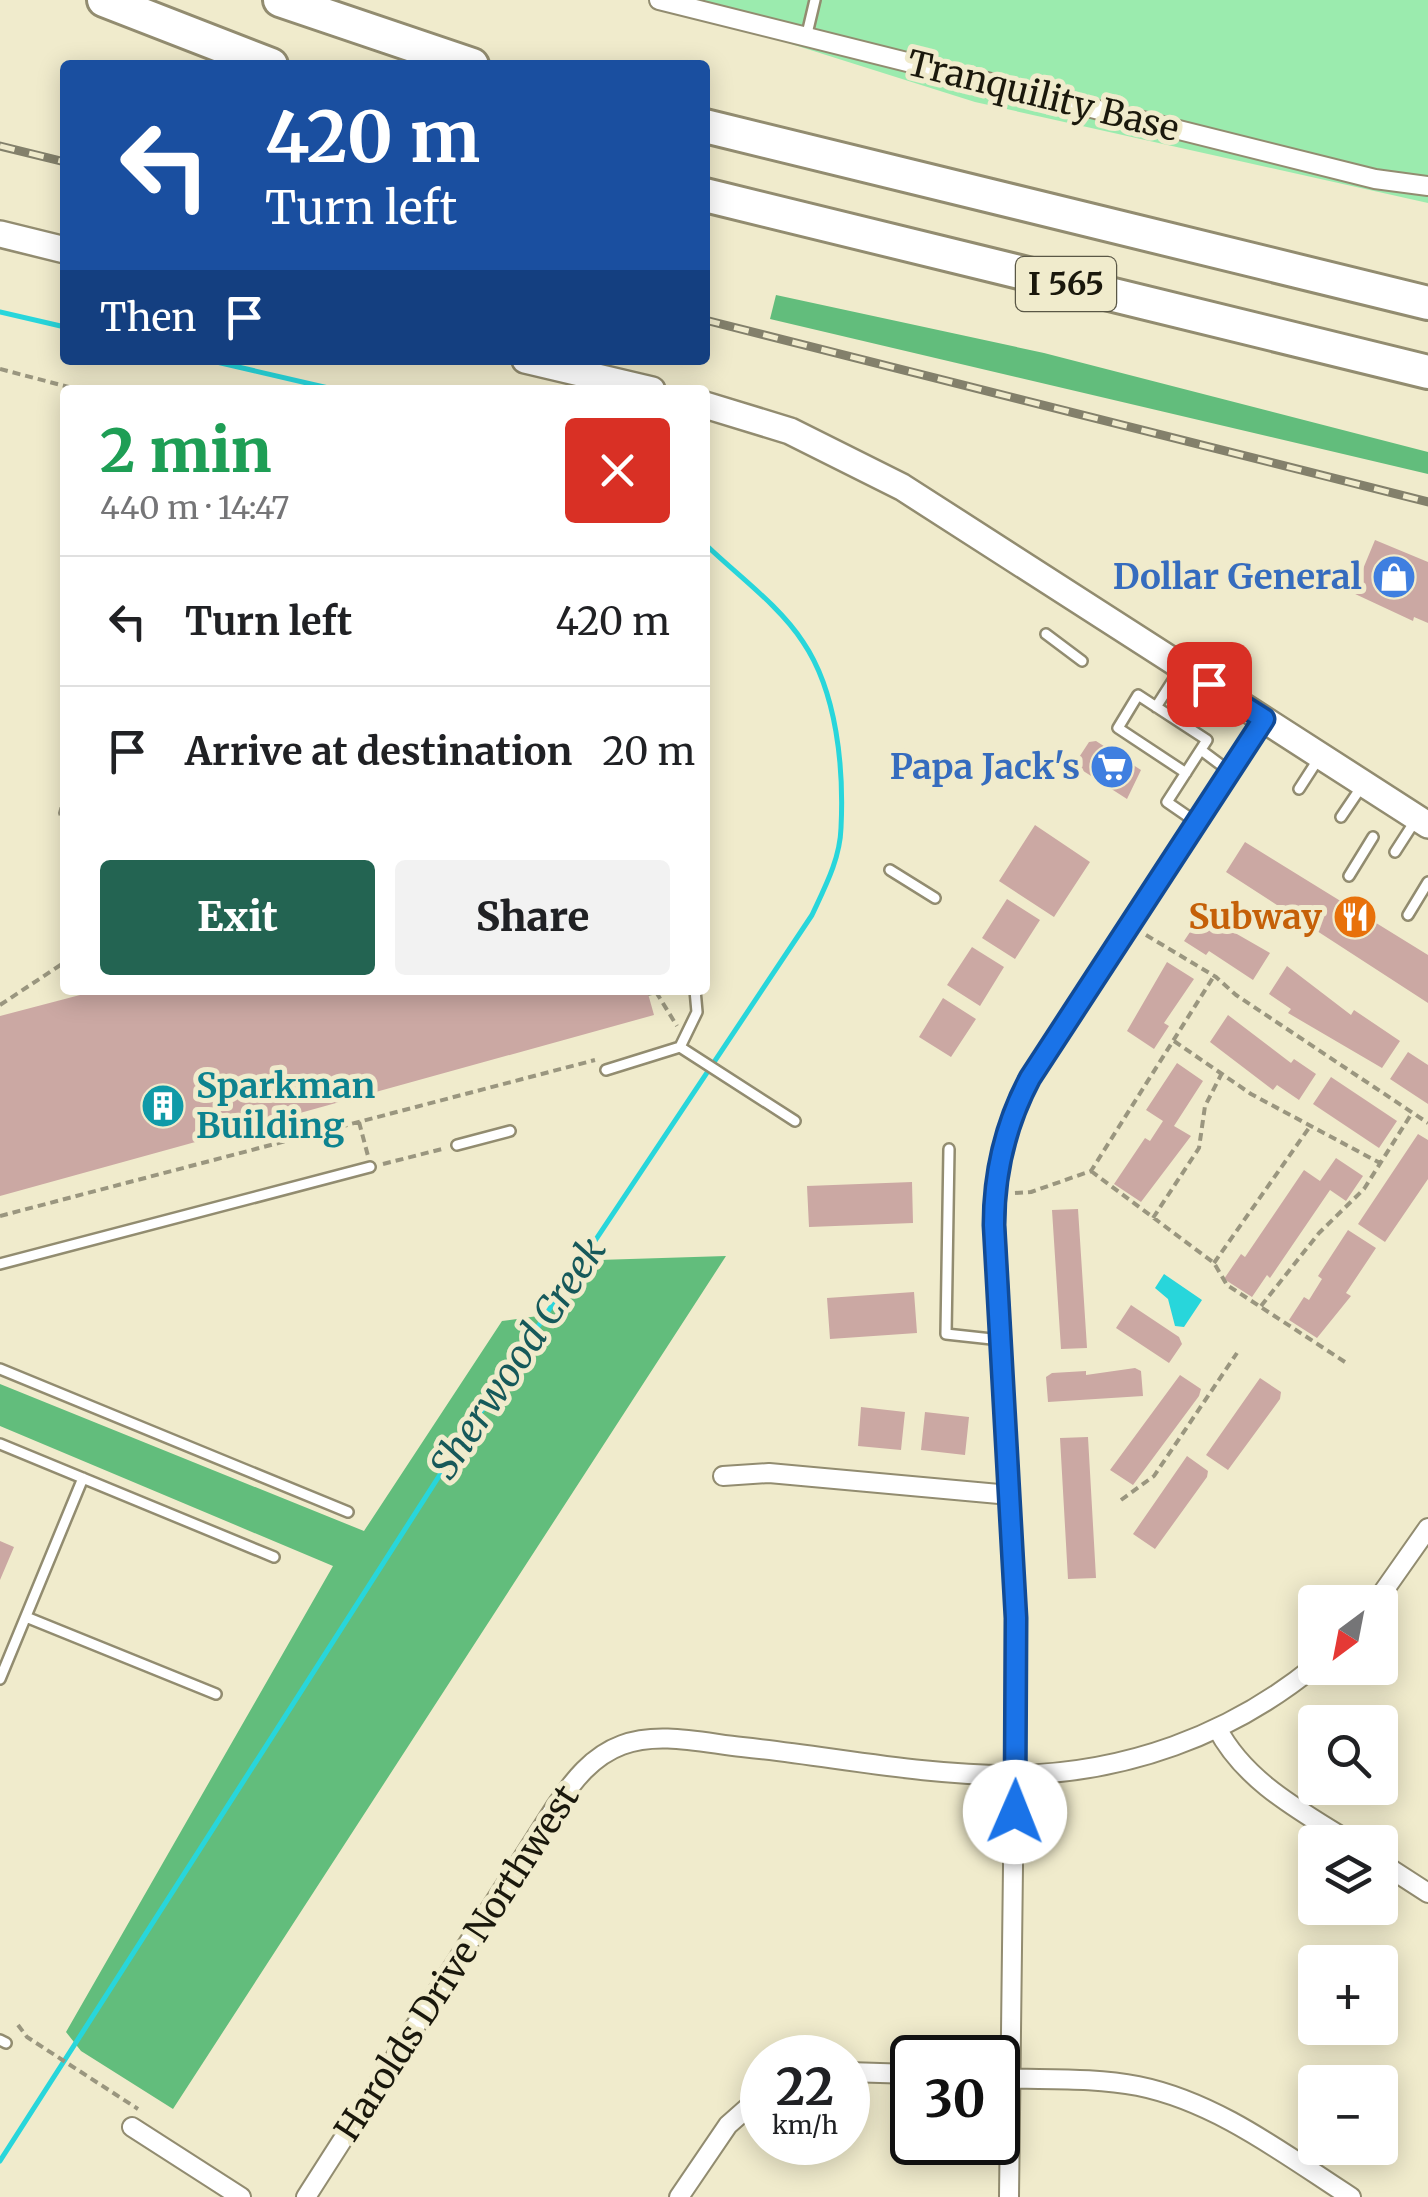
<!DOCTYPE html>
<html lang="en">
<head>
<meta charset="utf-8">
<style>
  :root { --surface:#fff; --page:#f2f2f2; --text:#202124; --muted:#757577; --line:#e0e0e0; --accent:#236452 }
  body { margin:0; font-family:Merriweather,serif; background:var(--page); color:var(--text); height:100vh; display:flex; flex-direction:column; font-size:38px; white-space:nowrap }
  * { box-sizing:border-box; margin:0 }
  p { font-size:32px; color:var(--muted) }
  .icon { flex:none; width:55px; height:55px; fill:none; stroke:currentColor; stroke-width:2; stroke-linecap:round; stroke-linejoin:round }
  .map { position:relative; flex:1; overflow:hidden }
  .sheet { position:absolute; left:60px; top:385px; width:650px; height:610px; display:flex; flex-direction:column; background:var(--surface); border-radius:10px; box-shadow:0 5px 25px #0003 }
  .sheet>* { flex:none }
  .guide { position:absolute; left:60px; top:60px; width:650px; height:305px; border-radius:10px; box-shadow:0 5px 25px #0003; background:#1a4fa0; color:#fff; overflow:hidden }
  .needle { width:65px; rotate:212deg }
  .controls { position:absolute; left:1298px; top:1585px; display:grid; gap:20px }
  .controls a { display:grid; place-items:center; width:100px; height:100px; border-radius:10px; background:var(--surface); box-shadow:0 5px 25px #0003; font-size:50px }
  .speed { position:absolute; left:740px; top:2035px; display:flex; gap:20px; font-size:50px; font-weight:700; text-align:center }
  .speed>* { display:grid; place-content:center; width:130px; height:130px; border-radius:50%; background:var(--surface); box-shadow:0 5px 25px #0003; line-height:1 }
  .speed small { font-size:25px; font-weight:400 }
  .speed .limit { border:5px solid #111; border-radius:15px; background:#fff; color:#111 }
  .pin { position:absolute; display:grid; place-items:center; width:85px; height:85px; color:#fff; margin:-42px; border-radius:20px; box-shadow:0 5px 15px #0006 }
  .me { position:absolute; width:110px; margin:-55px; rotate:1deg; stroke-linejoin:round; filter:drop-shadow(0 0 8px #0008) }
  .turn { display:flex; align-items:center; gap:35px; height:210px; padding:0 40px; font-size:45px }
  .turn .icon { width:130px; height:130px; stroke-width:2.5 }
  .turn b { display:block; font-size:70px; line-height:85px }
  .then { display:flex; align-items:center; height:95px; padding:0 40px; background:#0003; gap:20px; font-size:38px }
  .round { display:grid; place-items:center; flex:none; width:105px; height:105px; border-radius:10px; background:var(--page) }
  .head { display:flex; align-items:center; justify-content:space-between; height:170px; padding:0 40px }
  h1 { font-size:60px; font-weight:800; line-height:75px; color:#1e9e55 }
  .button { display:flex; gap:20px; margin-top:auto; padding:20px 40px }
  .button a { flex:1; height:115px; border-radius:10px; background:var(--accent); color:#fff; font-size:40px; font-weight:800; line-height:115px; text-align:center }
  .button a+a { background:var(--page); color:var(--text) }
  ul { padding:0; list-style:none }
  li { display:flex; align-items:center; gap:30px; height:130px; padding:0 40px; border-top:2px solid var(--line) }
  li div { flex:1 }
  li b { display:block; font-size:38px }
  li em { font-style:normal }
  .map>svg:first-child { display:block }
  .green { fill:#9bebae }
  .forest { fill:#62bd7c }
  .water { fill:#28d6db }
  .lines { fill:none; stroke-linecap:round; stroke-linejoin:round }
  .stream { stroke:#28d6db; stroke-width:5 }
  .building { fill:#cba8a3 }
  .service-casing { stroke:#928c70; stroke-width:14 }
  .minor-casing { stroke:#928c70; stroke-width:22 }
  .secondary-casing { stroke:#928c70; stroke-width:30 }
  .motorway-casing { stroke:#928c70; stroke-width:38 }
  .path { stroke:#9a967f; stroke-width:4; stroke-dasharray:8 5; stroke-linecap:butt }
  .service { stroke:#fff; stroke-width:9 }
  .minor { stroke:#fff; stroke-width:18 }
  .secondary { stroke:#fff; stroke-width:25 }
  .motorway { stroke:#fff; stroke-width:32 }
  .rail-casing { stroke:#83806b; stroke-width:9 }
  .rail { stroke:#f0ebcc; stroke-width:5; stroke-dasharray:15; stroke-linecap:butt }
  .route-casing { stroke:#114b97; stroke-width:25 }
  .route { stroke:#1a73e8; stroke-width:18 }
  .labels { text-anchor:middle; stroke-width:10; stroke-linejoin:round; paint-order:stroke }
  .shield { fill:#f0ebcc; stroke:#5a5746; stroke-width:2.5 }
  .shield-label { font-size:32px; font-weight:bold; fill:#1a180c }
  .street-label { font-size:35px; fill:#1a180c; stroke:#f0ebcc }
  .shop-label { font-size:35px; font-weight:bold; fill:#366cbe; stroke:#f0ebcc; text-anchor:end }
  .food-label { font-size:35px; font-weight:bold; fill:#c56008; stroke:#f0ebcc; text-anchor:end }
  .culture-label { font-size:35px; font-weight:bold; fill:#0d838f; stroke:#f0ebcc; text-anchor:start }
  .water-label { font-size:38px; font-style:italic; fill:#16595a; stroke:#f0ebcc }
</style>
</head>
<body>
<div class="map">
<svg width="1428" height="2197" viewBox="0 0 1428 2197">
  <rect width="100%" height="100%" fill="#f0ebcc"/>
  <path class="green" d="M 652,0 L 1428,0 L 1428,203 L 975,102 Z"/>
  <path class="forest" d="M 776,295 L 1044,353 L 1428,452 L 1428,474 L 770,319 Z
    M 726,1256 L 173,2109 L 81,2051 L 66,2032 L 333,1566 L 0,1426 L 0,1384 L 364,1531 L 502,1321 L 545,1315 L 598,1260 Z"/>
  <path class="water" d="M 1164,1274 L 1202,1300 L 1184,1327 L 1175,1326 L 1168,1299 L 1155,1288 Z"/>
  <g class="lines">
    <path class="stream" d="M 0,312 L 65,327
      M 208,360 L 337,390
      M 0,2161 L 459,1445 L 812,915 C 825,887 840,859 841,828 C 844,768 837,692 803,642 C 779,605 737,575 705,544"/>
  </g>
  <path class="building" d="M 1375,540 L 1428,562 L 1428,623 L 1414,617 L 1413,621 L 1353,593 Z
    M 1096,741 L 1141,770 L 1127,799 L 1074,765 L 1089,742 Z
    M 1035,825 L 1090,862 L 1054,917 L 999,881 Z
    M 1245,842 L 1428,955 L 1428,1003 L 1226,872 Z
    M 1007,899 L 1040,920 L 1015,959 L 982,938 Z
    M 1202,914 L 1270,953 L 1253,980 L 1209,951 L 1206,955 L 1184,941 Z
    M 972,947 L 1004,967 L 980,1006 L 947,985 Z
    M 1167,962 L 1194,979 L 1164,1023 L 1169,1026 L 1154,1049 L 1127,1031 Z
    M 1287,966 L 1351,1015 L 1354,1010 L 1400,1041 L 1382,1068 L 1288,1013 L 1291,1009 L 1269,994 Z
    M 99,990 L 647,990 L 654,1015 L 0,1196 L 0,1016 Z
    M 943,998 L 976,1019 L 951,1057 L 919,1037 Z
    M 1228,1015 L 1291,1063 L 1294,1059 L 1316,1074 L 1299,1100 L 1277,1085 L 1273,1090 L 1210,1042 Z
    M 1408,1052 L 1428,1065 L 1428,1104 L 1390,1079 Z
    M 1177,1063 L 1203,1081 L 1174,1126 L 1191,1136 L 1141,1202 L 1114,1184 L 1145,1138 L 1150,1141 L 1163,1121 L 1146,1110 Z
    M 1331,1077 L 1397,1121 L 1379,1148 L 1313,1104 Z
    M 1418,1134 L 1428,1140 L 1428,1179 L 1385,1242 L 1358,1224 Z
    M 1336,1158 L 1363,1176 L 1346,1201 L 1330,1190 L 1270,1278 L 1267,1275 L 1252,1297 L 1224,1279 L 1241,1254 L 1245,1257 L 1304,1170 L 1320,1181 Z
    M 912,1182 L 913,1223 L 809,1227 L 807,1186 Z
    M 1078,1209 L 1087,1348 L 1061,1349 L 1052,1210 Z
    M 1348,1230 L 1376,1248 L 1346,1293 L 1351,1296 L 1317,1338 L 1289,1320 L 1304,1297 L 1309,1300 L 1322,1279 L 1318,1276 Z
    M 914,1292 L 917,1333 L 830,1339 L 827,1298 Z
    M 1131,1305 L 1179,1337 L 1182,1344 L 1169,1363 L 1116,1328 Z
    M 1135,1368 L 1141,1371 L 1143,1396 L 1048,1402 L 1046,1377 L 1052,1373 L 1086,1371 L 1086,1375 Z
    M 1180,1375 L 1201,1389 L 1199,1396 L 1133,1485 L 1110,1470 Z
    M 1260,1378 L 1281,1392 L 1280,1399 L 1228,1470 L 1206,1455 Z
    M 861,1407 L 905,1412 L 901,1450 L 858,1446 Z
    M 925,1412 L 969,1417 L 965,1455 L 921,1450 Z
    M 1088,1437 L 1096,1578 L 1068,1579 L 1060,1438 Z
    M 1187,1456 L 1208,1471 L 1207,1477 L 1155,1549 L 1133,1534 Z
    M 0,1541 L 14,1547 L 0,1580 Z"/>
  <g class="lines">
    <defs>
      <path id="service" d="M 806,38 L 815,0
        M 1046,634 L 1082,661
        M 1156,707 L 1179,671
        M 1201,750 L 1229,771
        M 1186,773 L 1118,728 L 1138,695 L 1207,740 L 1167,802 L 1196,822
        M 1299,789 L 1319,758
        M 1341,817 L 1362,786
        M 1395,852 L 1415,821
        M 890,870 L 935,898
        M 1349,876 L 1373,837
        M 1408,915 L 1428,882
        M 680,1047 L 795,1121
        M 606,1070 L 680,1047 L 697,1012 L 695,990
        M 457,1145 L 510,1131
        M 949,1149 L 946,1334 L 1001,1340
        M 0,1264 L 370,1167
        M 0,1369 L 348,1512
        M 0,1444 L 274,1557
        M 26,1617 L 216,1694
        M 0,1679 L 83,1478
        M 0,2040 L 6,2043"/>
      <path id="minor" d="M 659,0 L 1375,179 L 1428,186
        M 723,1476 L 769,1473 L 1010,1495
        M 1376,1602 L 1428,1528
        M 1217,1728 C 1245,1782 1301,1811 1350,1842
        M 1380,1862 L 1428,1893
        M 848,2072 L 912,2074
        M 998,2078 C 1044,2080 1092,2077 1138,2086 C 1217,2102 1284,2154 1351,2197
        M 132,2127 L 241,2197
        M 306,2197 L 556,1806 C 573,1781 592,1756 622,1745 C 658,1731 704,1743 742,1747 C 831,1756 924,1776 1014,1775 C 1125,1773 1229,1736 1315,1666
        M 679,2197 L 728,2125 L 762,2095
        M 1009,2197 L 1016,1618 L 995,1225 C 994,1172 1005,1125 1030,1078 L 1264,719"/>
      <path id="secondary" d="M 0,234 L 65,250
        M 525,360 L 652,390
        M 705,405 L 790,431 L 902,487 L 1428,825"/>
      <path id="motorway" d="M 104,0 L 271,65
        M 280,0 L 472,65
        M 705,126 L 1428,303
        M 705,195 L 1428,372"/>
    </defs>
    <use href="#service" class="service-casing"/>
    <use href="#minor" class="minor-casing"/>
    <use href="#secondary" class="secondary-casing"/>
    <use href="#motorway" class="motorway-casing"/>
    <path class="path" d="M 0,369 L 80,390
      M 65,795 L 60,813 L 65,831
      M 1146,935 L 1216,977 L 1236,995 L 1428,1123
      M 656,992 L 677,1026
      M 648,994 L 664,990
      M 0,1005 L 65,962
      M 1174,1041 L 1251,1094 L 1380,1163
      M 359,1122 L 368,1156
      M 383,1164 L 446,1148
      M 1091,1171 L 1214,1263 L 1227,1285 L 1345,1362
      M 1015,1193 L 1031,1192 L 1091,1171 L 1214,976
      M 0,1216 L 595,1060
      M 1153,1218 L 1199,1148 L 1205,1106 L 1222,1073
      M 1214,1263 L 1311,1125
      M 1261,1306 L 1319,1233 L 1364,1189 L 1412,1113
      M 1121,1500 L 1154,1476 L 1237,1353
      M 18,2025 L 27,2037 L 138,2109"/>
    <use href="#service" class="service"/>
    <use href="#minor" class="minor"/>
    <use href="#secondary" class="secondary"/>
    <use href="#motorway" class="motorway"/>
    <defs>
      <path id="rail" d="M 0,146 L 65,162
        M 705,320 L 1428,502"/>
    </defs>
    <use href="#rail" class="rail-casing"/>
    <use href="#rail" class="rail"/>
  </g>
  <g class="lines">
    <defs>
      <path id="route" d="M 1015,1812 L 1016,1618 L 994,1225 C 994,1172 1005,1125 1030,1078 L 1264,719 L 1209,684"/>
    </defs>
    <use href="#route" class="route-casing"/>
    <use href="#route" class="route"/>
  </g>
  <defs>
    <symbol id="shop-disc" viewBox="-11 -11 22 22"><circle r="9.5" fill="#3f7fe0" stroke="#f0ebcc"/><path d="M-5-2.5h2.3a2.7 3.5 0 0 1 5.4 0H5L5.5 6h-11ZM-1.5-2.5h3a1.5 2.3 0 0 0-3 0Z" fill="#fff"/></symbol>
    <symbol id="supermarket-disc" viewBox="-11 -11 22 22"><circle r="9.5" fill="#3f7fe0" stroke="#f0ebcc"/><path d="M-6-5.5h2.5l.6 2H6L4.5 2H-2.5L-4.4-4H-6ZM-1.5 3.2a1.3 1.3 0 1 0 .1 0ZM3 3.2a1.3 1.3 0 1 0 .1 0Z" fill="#fff"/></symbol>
    <symbol id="restaurant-disc" viewBox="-11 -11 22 22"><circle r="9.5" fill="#e8710a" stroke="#f0ebcc"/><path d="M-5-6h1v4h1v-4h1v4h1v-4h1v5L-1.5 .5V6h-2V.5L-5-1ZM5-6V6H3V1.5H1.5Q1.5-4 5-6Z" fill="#fff"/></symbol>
    <symbol id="building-disc" viewBox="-11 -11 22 22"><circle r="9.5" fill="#0f9aa8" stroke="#f0ebcc"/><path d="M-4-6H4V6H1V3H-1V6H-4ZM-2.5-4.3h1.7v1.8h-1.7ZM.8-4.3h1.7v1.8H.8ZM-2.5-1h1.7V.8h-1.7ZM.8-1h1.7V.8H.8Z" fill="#fff"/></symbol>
  </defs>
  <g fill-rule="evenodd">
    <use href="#shop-disc" x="1369" y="552" width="50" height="50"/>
    <use href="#supermarket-disc" x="1087" y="742" width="50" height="50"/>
    <use href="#restaurant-disc" x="1330" y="892" width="50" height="50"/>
    <use href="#building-disc" x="138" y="1081" width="50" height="50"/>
  </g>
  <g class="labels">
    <rect class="shield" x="1016" y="257" width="100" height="54" rx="8"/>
    <g class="shield-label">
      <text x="1066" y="295">I 565</text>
    </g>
    <g class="street-label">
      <text transform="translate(1043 96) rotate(14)" y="12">Tranquility Base</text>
      <text transform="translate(457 1963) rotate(-57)" y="12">Harolds Drive Northwest</text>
    </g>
    <g class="shop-label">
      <text x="1362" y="589">Dollar General</text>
      <text x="1080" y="779">Papa Jack's</text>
    </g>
    <g class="food-label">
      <text x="1322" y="929">Subway</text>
    </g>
    <g class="culture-label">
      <text x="196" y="1098">Sparkman<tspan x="196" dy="40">Building</tspan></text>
    </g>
    <g class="water-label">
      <text transform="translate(518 1358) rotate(-56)" y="13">Sherwood Creek</text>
    </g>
  </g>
</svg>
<div class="controls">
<a><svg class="needle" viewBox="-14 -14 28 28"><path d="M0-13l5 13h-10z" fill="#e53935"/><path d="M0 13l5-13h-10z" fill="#757577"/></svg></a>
<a><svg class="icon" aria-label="search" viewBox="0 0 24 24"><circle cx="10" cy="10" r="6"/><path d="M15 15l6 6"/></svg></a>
<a><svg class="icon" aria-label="layers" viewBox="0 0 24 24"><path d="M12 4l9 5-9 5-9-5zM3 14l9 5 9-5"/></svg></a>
<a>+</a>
<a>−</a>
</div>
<div class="speed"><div>22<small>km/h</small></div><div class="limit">30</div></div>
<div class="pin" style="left:1209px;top:684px;background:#d93025"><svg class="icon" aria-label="arrive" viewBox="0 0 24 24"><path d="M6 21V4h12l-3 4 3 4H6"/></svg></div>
<svg class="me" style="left:1015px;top:1812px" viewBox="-20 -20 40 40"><circle r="19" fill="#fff"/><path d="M0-13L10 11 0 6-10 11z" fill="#1a73e8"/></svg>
<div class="guide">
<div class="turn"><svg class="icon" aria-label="left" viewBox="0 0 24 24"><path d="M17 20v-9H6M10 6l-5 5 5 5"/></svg><div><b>420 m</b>Turn left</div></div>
<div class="then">Then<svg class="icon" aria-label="arrive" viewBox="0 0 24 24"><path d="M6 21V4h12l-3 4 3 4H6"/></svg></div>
</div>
<section class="sheet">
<div class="head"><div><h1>2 min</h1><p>440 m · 14:47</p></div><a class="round" style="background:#d93025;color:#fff"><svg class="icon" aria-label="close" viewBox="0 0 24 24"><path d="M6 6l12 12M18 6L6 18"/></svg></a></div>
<ul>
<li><svg class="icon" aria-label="left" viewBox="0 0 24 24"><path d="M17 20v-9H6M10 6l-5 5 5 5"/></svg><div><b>Turn left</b></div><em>420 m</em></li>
<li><svg class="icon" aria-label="arrive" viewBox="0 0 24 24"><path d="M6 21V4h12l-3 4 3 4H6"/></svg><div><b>Arrive at destination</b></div><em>20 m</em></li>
</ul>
<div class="button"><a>Exit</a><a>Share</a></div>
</section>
</div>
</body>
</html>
